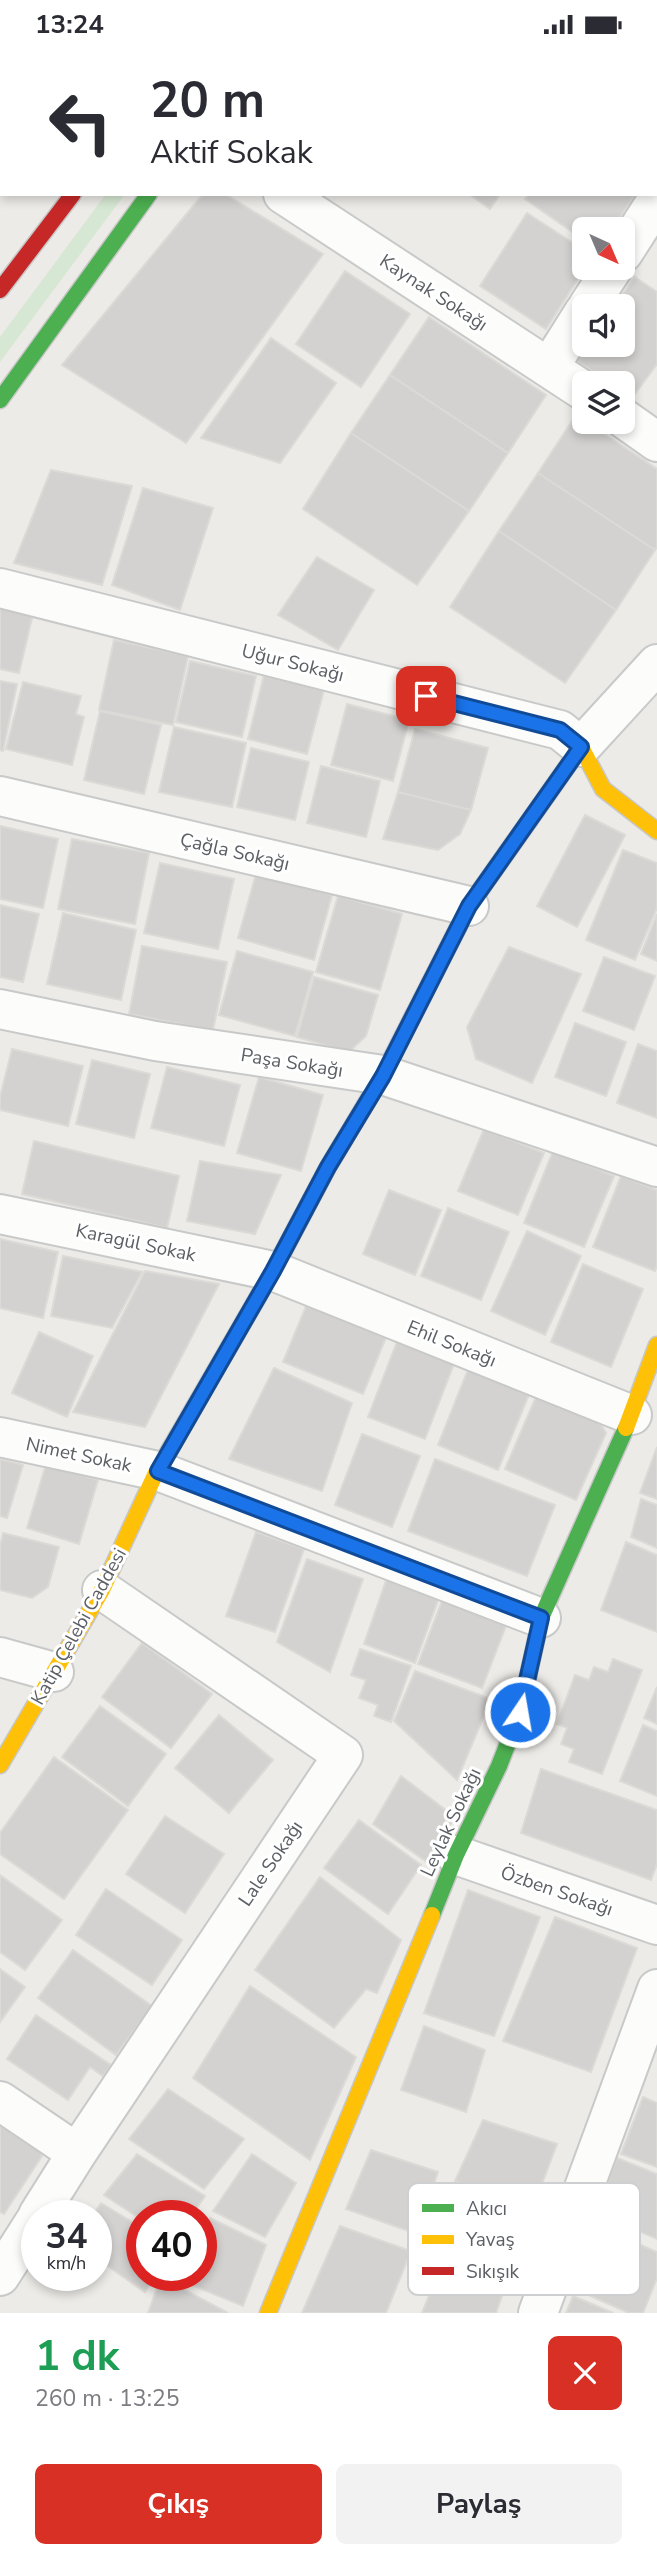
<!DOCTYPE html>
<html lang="tr">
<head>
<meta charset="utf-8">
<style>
  :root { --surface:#fff; --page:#f2f2f3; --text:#2b2b33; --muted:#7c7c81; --accent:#d93025 }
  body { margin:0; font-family:"Nunito Sans",sans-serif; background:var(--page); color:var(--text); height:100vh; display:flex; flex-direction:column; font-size:26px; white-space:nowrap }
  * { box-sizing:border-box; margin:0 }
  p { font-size:23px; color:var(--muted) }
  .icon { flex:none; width:38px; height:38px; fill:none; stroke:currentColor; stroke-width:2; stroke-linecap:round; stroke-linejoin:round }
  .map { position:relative; height:2264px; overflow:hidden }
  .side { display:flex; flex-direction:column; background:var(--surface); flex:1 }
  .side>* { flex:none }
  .guide { position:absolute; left:0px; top:0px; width:658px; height:147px; box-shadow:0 4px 10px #0003; background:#fff; color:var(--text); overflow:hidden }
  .needle { width:46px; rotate:136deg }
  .buttons { position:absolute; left:572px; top:168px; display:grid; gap:14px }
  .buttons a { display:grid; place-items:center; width:63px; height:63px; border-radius:10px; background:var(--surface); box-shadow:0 4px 10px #0003; font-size:35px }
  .speed { position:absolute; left:21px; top:2151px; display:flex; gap:14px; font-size:35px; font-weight:700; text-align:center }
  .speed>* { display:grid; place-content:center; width:91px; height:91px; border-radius:50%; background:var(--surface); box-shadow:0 4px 10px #0003; line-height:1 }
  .speed small { font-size:18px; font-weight:400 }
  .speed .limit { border:10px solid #d22; background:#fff; color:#111 }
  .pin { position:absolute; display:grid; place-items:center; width:60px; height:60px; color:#fff; margin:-30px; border-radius:14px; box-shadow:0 4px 10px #0006 }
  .me { position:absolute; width:77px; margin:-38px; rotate:12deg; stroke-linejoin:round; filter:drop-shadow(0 0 5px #0008) }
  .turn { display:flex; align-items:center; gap:24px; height:147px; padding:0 35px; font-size:32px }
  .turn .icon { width:91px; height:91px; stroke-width:2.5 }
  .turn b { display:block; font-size:49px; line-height:60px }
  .round { display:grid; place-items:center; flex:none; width:74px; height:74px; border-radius:10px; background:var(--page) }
  .overview { display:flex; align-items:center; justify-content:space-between; height:119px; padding:0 35px }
  h1 { font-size:42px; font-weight:700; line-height:52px; color:#1e9e55 }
  .cta { display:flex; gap:14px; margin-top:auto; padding:14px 35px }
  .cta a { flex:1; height:80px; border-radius:10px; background:var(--accent); color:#fff; font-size:28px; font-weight:700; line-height:80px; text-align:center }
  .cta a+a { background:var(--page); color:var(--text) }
  .status { display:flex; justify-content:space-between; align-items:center; height:49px; padding:0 35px; background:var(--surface); direction:ltr }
  .status svg { height:19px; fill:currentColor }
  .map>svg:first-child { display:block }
  .green { fill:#d6e8d3 }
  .building { fill:#d3d2d0; stroke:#dcdad6; stroke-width:2 }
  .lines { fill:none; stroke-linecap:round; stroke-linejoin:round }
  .street-casing { stroke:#c8c9c9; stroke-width:42 }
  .fast-casing { stroke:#c7c7c8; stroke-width:19 }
  .slow-casing { stroke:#c7c7c8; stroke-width:19 }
  .jam-casing { stroke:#c7c7c8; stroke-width:19 }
  .street { stroke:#fcfcfb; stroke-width:38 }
  .fast { stroke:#4caf50; stroke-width:16 }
  .slow { stroke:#ffc107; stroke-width:16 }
  .jam { stroke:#c62828; stroke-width:16 }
  .route-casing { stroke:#114b97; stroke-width:18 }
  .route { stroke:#1a73e8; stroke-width:12 }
  .labels { text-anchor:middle; stroke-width:6; stroke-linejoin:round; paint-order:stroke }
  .street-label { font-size:19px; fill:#5c6065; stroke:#fff }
  .key { fill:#fff; stroke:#cecfd1; stroke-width:2 }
  .key-label { font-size:19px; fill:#5c6065 }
</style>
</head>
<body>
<div class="status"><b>13:24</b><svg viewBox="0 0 49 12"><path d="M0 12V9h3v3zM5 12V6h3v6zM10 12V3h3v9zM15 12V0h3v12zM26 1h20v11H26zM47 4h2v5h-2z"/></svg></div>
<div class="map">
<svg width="657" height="2264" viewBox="0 0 657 2264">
  <rect width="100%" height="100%" fill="#ecebe7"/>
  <path class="green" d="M 106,145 L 125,145 L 0,313 L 0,288 Z"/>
  <path class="building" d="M 0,0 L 8,2 L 2,2 L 2,107 Z
    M 203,145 L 225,145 L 323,205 L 186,394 L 62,316 Z
    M 469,145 L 500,145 L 490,160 Z
    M 529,145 L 636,145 L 611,180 L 584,180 L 584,191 L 525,150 Z
    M 527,164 L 584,201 L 585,219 L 546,280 L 480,237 Z
    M 345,222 L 410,265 L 361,338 L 296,295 Z
    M 635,228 L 657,243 L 657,315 L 632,349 L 623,343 L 623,334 L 610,334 L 576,311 L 587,296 L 623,296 L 623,257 L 615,257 Z
    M 429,268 L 546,346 L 508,404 L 390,326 Z
    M 271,289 L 336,334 L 280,414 L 201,389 Z
    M 390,326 L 508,404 L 469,462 L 351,384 Z
    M 576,366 L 657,420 L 657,498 L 655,501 L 538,424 Z
    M 351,384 L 469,462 L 417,536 L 303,460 Z
    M 51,421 L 132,437 L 102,536 L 14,514 Z
    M 538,424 L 655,501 L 616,561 L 499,482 Z
    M 143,439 L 213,459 L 180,561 L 112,536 Z
    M 499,482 L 616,561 L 565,634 L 450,558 Z
    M 317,508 L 374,541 L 338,601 L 278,566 Z
    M 0,558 L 33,565 L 19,624 L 0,620 Z
    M 114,591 L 188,607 L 173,676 L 99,661 Z
    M 190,612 L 256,627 L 242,688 L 176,673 Z
    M 264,626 L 324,641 L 307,705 L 248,690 Z
    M 0,632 L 17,635 L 3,702 L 0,701 Z
    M 23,633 L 81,647 L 76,665 L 84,668 L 72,716 L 6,700 Z
    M 347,655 L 409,671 L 393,732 L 331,716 Z
    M 100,662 L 161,676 L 144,745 L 84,731 Z
    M 174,678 L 246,694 L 232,758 L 159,743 Z
    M 415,680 L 488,699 L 471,761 L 398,743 Z
    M 251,699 L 309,713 L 295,771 L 237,758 Z
    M 321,717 L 380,732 L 366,788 L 307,774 Z
    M 398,743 L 471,761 L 460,785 L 438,801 L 383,790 Z
    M 585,766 L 625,786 L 577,878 L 537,857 Z
    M 0,777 L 58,790 L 43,859 L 0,850 Z
    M 72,790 L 149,804 L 135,875 L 58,860 Z
    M 623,801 L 657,814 L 657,859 L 635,911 L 586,891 Z
    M 160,814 L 234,830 L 218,900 L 144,884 Z
    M 256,825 L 332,846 L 314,911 L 238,889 Z
    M 338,847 L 402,865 L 380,941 L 316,923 Z
    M 0,856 L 39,865 L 23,933 L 0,928 Z
    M 63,864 L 136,881 L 121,951 L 47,935 Z
    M 657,865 L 657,912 L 641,905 Z
    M 142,897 L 227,913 L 213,981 L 129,965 Z
    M 509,898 L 581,925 L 532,1034 L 476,1010 L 467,978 Z
    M 237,902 L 313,923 L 295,987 L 219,966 Z
    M 604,908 L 655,927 L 634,981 L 583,962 Z
    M 314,928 L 378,946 L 366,987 L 349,1003 L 297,988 Z
    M 575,974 L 626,993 L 606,1047 L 555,1028 Z
    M 638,995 L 657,1002 L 657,1069 L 617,1054 Z
    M 12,1000 L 83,1017 L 68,1077 L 0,1061 L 0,1048 Z
    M 92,1011 L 150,1025 L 134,1089 L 76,1075 Z
    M 167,1018 L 240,1036 L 224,1097 L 151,1079 Z
    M 259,1028 L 323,1046 L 301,1122 L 237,1104 Z
    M 484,1080 L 544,1104 L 518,1166 L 458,1142 Z
    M 34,1092 L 179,1127 L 167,1179 L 22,1145 Z
    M 553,1102 L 614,1127 L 584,1198 L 524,1174 Z
    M 200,1112 L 281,1126 L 255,1185 L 187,1172 Z
    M 621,1127 L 657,1141 L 657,1216 L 655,1222 L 593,1198 Z
    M 389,1141 L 441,1161 L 415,1226 L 363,1205 Z
    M 448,1159 L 509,1183 L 481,1251 L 421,1227 Z
    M 527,1182 L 581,1207 L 545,1286 L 491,1262 Z
    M 0,1190 L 58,1203 L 43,1269 L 0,1259 Z
    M 63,1207 L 142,1223 L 112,1279 L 51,1267 Z
    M 583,1215 L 643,1240 L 611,1318 L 551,1293 Z
    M 145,1222 L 219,1235 L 145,1378 L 73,1363 Z
    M 309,1250 L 389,1281 L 363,1345 L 283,1313 Z
    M 39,1283 L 93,1307 L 67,1368 L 12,1344 Z
    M 398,1290 L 455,1312 L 425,1390 L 368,1368 Z
    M 469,1318 L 530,1343 L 498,1421 L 438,1396 Z
    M 274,1319 L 352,1354 L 322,1442 L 229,1410 Z
    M 538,1343 L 597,1369 L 606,1384 L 576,1451 L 505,1420 Z
    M 362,1385 L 420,1407 L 392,1478 L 335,1456 Z
    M 657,1398 L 657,1450 L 640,1444 Z
    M 0,1410 L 23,1416 L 7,1469 L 0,1467 Z
    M 435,1410 L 555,1456 L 527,1527 L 408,1482 Z
    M 46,1415 L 98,1431 L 79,1495 L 27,1479 Z
    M 641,1450 L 657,1456 L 657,1499 L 631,1488 Z
    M 256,1483 L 304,1500 L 275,1583 L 226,1567 Z
    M 3,1484 L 59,1498 L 48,1538 L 32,1549 L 0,1541 L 0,1497 Z
    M 626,1493 L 657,1506 L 657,1583 L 601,1561 Z
    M 307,1510 L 363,1530 L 330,1623 L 277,1593 Z
    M 389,1523 L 441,1543 L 415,1614 L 364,1595 Z
    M 445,1544 L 509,1569 L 482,1639 L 418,1615 Z
    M 142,1594 L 212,1645 L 171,1699 L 102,1648 Z
    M 360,1600 L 411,1617 L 391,1673 L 374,1667 L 378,1656 L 359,1649 L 366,1631 L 351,1626 Z
    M 613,1610 L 642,1621 L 602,1725 L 569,1713 L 574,1700 L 561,1695 L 567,1679 L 557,1675 L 575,1626 L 589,1631 L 594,1618 L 608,1623 Z
    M 415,1622 L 491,1650 L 457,1731 L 394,1672 Z
    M 657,1638 L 657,1675 L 644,1669 Z
    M 100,1657 L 166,1705 L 128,1757 L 62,1708 Z
    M 219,1666 L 273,1711 L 229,1764 L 175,1719 Z
    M 643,1676 L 657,1682 L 657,1747 L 620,1732 Z
    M 54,1708 L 128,1761 L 64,1850 L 0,1805 L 0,1784 Z
    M 541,1720 L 657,1761 L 657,1815 L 651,1831 L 521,1784 Z
    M 401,1727 L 455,1768 L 427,1813 L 373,1775 Z
    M 165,1767 L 224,1805 L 185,1864 L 126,1825 Z
    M 359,1771 L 421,1816 L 388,1865 L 324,1819 Z
    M 0,1826 L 62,1871 L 25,1921 L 0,1903 Z
    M 320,1828 L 401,1891 L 377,1944 L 366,1940 L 334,1979 L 255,1921 Z
    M 106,1840 L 182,1891 L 152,1936 L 76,1886 Z
    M 468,1841 L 540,1868 L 494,1987 L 424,1964 Z
    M 555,1868 L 637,1899 L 591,2023 L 503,1992 Z
    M 73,1901 L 152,1957 L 116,2006 L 38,1949 Z
    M 0,1920 L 25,1938 L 0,1973 Z
    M 250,1937 L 356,2008 L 310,2111 L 193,2029 Z
    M 36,1966 L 111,2016 L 103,2027 L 90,2018 L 68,2051 L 7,2010 Z
    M 424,1977 L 485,2001 L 466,2063 L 401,2041 Z
    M 168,2040 L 244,2090 L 204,2140 L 129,2090 Z
    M 643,2048 L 657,2054 L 657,2118 L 621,2105 Z
    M 0,2061 L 34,2083 L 42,2107 L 4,2165 L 0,2163 Z
    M 483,2071 L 557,2095 L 533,2159 L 455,2132 Z
    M 371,2101 L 438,2123 L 417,2185 L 346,2160 Z
    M 137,2105 L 205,2147 L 192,2166 L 142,2166 L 142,2171 L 104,2146 Z
    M 252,2105 L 296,2134 L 265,2188 L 213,2162 Z
    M 617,2109 L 657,2125 L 657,2190 L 596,2164 Z
    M 101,2154 L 142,2179 L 142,2226 L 156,2226 L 145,2243 L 96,2209 L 96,2166 L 93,2166 Z
    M 210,2169 L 266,2196 L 243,2257 L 172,2228 L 174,2226 L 201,2226 L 201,2183 Z
    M 595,2176 L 657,2203 L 657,2229 L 643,2264 L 629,2264 L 570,2238 Z
    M 340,2177 L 411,2202 L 386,2264 L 302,2264 Z
    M 444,2208 L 508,2230 L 496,2264 L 422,2264 Z
    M 161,2228 L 228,2264 L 148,2264 Z
    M 573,2247 L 613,2264 L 566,2264 Z"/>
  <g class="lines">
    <defs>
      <path id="street" d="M 49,0 L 51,2
        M 283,145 L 584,342
        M 623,204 L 657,151
        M 588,257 L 613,219
        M 550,317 L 584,263
        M 623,369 L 657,393
        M 0,539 L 560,681 L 581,698 L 657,615
        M 0,747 L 469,857
        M 0,960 L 155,992 L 383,1026 L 657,1118
        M 0,1165 L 273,1222 L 632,1366
        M 0,1388 L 158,1422 L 541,1569
        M 0,1608 L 54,1623
        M 456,1806 L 657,1876
        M 0,2052 L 77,2104
        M 38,2166 L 77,2104 L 343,1706 L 102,1541
        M 0,2227 L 37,2169
        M 538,2264 L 657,1940"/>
      <path id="fast" d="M 0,351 L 149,145
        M 177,1388 L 273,1222 L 328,1118 L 383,1026 L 413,967
        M 432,1866 L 456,1806 L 499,1717 L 520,1663 L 541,1569 L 626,1379"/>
      <path id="slow" d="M 265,2 L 266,0
        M 413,967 L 469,857 L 581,698 L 603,740 L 657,782
        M 626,1379 L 657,1296
        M 0,1716 L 102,1541 L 155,1426 L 177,1388
        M 268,2264 L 432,1866"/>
      <path id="jam" d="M 184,2 L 186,0
        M 0,241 L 73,145"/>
    </defs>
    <use href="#street" class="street-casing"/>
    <use href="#fast" class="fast-casing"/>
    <use href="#slow" class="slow-casing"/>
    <use href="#jam" class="jam-casing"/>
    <use href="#street" class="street"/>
    <use href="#fast" class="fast"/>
    <use href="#slow" class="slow"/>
    <use href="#jam" class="jam"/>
  </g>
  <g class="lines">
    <defs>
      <path id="route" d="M 426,647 L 560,681 L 581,698 L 469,857 L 383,1027 L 328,1118 L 273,1222 L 158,1422 L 541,1569 L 520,1663"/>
    </defs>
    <use href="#route" class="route-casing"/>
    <use href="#route" class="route"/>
  </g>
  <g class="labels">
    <g class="street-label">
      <text transform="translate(434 243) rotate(33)" y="7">Kaynak Sokağı</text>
      <text transform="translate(293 613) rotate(14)" y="7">Uğur Sokağı</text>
      <text transform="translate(235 802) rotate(13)" y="7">Çağla Sokağı</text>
      <text transform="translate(292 1013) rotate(9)" y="7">Paşa Sokağı</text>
      <text transform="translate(136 1193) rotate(12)" y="7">Karagül Sokak</text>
      <text transform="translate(452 1294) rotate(22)" y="7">Ehil Sokağı</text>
      <text transform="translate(79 1405) rotate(12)" y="7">Nimet Sokak</text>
      <text transform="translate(78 1577) rotate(-61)" y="7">Katip Çelebi Caddesi</text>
      <text transform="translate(450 1773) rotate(-65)" y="7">Leylak Sokağı</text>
      <text transform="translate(270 1814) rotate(-56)" y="7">Lale Sokağı</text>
      <text transform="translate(557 1841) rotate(19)" y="7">Özben Sokağı</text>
    </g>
  </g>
  <rect x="408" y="2134" width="232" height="112" rx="10" class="key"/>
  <rect x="422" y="2155" width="32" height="8" fill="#4caf50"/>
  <rect x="422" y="2186" width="32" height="9" fill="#ffc107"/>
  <rect x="422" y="2218" width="32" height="8" fill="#c62828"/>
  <g class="key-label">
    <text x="466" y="2166">Akıcı</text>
    <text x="466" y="2197">Yavaş</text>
    <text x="466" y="2229">Sıkışık</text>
  </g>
</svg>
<div class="buttons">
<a><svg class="needle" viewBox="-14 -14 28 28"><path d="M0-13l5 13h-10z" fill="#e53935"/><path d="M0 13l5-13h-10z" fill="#7c7c81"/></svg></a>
<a><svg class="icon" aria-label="sound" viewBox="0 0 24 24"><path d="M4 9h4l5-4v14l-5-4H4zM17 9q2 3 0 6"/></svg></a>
<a><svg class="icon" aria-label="layers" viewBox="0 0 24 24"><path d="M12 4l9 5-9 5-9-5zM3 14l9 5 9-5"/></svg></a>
</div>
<div class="speed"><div>34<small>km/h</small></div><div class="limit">40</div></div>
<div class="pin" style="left:426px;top:647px;background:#d93025"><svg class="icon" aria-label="arrive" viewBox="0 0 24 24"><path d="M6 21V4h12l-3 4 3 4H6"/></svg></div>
<svg class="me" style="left:520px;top:1663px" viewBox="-20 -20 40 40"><circle r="17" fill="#1a73e8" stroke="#fff" stroke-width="3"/><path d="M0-11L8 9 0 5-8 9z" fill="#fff"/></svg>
<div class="guide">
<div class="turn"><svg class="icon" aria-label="left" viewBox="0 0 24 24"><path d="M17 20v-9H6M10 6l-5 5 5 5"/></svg><div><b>20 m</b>Aktif Sokak</div></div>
</div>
</div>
<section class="side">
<div class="overview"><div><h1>1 dk</h1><p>260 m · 13:25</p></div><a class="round" style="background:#d93025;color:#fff"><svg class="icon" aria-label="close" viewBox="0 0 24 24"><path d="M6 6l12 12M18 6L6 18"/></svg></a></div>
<div class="cta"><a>Çıkış</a><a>Paylaş</a></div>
</section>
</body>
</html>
